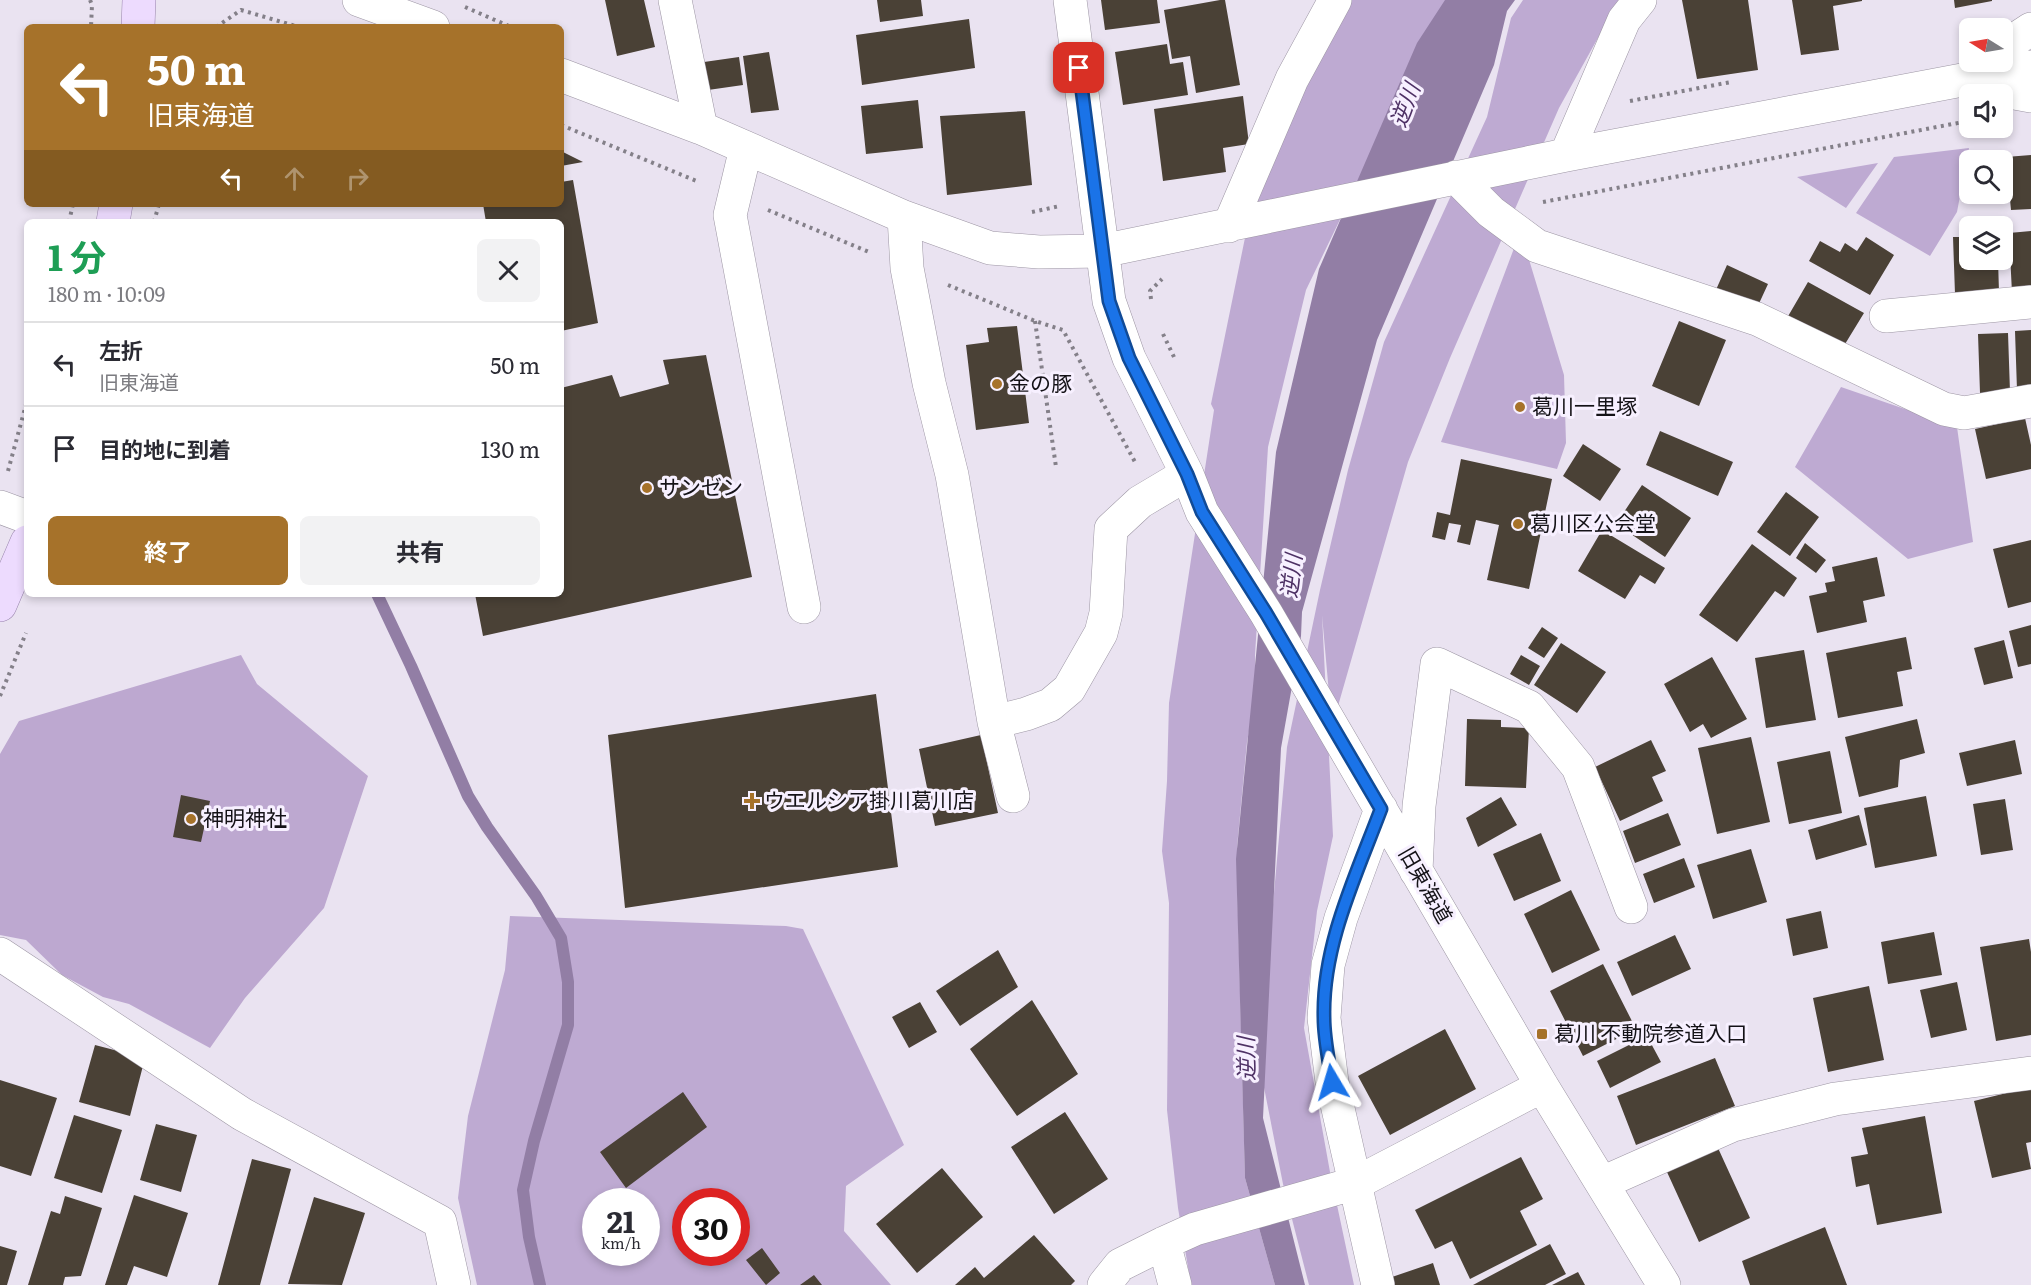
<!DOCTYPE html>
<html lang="ja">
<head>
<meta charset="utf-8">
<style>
  :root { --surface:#fff; --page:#f2f2f3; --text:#2b2b33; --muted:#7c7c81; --line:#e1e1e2; --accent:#a6722a }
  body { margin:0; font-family:Literata,"Noto Sans JP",serif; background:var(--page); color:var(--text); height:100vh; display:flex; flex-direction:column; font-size:22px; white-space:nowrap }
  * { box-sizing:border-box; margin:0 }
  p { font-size:20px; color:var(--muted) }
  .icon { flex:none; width:33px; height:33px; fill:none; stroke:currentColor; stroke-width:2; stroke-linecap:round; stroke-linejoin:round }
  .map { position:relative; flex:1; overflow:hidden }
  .drawer { position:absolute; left:24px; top:219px; width:540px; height:378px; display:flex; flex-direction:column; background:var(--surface); border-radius:9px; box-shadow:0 3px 9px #0003 }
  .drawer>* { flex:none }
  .guide { position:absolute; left:24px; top:24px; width:540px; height:183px; border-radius:9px; box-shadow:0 3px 9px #0003; background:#a6722a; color:#fff; overflow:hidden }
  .needle { width:39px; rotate:281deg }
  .fabs { position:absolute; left:1959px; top:18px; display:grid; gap:12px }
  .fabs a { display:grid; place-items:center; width:54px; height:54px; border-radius:9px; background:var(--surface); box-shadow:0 3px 9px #0003; font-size:30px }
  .speed { position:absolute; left:582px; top:1188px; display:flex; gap:12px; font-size:30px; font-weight:700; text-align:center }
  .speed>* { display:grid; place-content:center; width:78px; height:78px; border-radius:50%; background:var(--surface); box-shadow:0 3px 9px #0003; line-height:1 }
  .speed small { font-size:15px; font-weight:400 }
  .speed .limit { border:9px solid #d22; background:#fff; color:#111 }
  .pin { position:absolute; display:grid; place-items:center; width:51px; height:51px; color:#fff; margin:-26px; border-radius:12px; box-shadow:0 3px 9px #0006 }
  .me { position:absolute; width:66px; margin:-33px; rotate:353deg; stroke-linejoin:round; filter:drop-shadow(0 0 4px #0008) }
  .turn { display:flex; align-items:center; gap:21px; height:126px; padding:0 24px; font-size:27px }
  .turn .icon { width:78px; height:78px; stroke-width:2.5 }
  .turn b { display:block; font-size:42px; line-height:51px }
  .lanes { display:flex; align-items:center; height:57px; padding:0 24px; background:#0003; justify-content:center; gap:30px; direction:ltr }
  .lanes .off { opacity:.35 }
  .round { display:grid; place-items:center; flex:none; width:63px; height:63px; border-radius:9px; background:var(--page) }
  .overview { display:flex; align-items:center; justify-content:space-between; height:102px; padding:0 24px }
  h1 { font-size:36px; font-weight:700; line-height:45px; color:#1e9e55 }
  .primary-button { display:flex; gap:12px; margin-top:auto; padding:12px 24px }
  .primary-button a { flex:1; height:69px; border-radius:9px; background:var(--accent); color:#fff; font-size:24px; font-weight:700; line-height:69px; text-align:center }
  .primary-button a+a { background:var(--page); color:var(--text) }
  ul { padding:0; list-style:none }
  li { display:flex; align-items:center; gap:18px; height:84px; padding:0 24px; border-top:2px solid var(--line) }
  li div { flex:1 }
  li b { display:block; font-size:22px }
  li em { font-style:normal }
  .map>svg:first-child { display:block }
  .green { fill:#beaad2; fill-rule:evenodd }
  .forest { fill:#bda8d0 }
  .water { fill:#927ea5 }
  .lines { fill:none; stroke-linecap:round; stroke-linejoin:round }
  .stream { stroke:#927ea5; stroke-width:12 }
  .building { fill:#4a4136 }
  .minor-casing { stroke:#9d96a4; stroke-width:34 }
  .major-casing { stroke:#9985ad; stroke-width:34 }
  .path { stroke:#848089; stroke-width:4; stroke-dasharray:3 4.5; stroke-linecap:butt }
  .minor { stroke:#fff; stroke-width:33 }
  .major { stroke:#eddbfe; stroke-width:33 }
  .route-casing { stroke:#114b97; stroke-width:15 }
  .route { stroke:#1a73e8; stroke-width:10 }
  .poi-dot { fill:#a6722a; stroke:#f7f0ff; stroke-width:2 }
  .labels { text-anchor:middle; stroke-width:6; stroke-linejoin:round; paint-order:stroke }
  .poi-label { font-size:21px; fill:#141217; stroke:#f7f0ff; text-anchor:start }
  .street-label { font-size:21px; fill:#141217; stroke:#f7f0ff }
  .water-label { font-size:22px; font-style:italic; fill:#4e3165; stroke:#f7f0ff }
</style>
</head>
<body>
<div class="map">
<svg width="2031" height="1285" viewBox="0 0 2031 1285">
  <rect width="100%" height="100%" fill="#eae3f1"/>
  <path class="green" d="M 1335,0 L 1446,0 L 1306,290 L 1268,447 L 1255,655 L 1255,698 L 1247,742 L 1237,847 L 1237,879 L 1245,1178 L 1275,1285 L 1191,1285 L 1178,1208 L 1167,1110 L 1169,903 L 1162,851 L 1167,781 L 1169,703 L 1214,410 L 1211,404 L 1264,145 Z
    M 1523,0 L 1619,0 L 1559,108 L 1450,358 L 1408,462 L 1332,727 L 1322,615 L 1333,836 L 1317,911 L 1304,1028 L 1330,1172 L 1354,1285 L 1309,1285 L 1283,1184 L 1259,1062 L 1287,747 L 1320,590 L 1348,470 L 1384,342 L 1487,117 L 1511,18 Z
    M 1969,148 L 1957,212 L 1930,256 L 1856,213 L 1894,157 Z
    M 1878,163 L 1846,208 L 1797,177 Z
    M 1516,243 L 1527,253 L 1564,375 L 1566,443 L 1557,469 L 1441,442 Z
    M 1841,387 L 1957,427 L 1973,542 L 1908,559 L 1795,467 Z
    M 510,916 L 786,926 L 803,929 L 904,1145 L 846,1186 L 844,1231 L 891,1285 L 477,1285 L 458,1198 L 468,1116 L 505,970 ZM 596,1202 L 646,1202 L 646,1252 L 596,1252 ZM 686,1202 L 736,1202 L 736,1252 L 686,1252 Z"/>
  <path class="forest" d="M 241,655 L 257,684 L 368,776 L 324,908 L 245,998 L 210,1048 L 129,1004 L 103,997 L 62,975 L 26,940 L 0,935 L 0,754 L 19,721 Z"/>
  <path class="water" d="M 1445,0 L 1515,0 L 1507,11 L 1494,65 L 1377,340 L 1302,612 L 1301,636 L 1281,748 L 1263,1118 L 1305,1285 L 1275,1285 L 1245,1178 L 1236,859 L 1276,452 L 1319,269 L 1417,43 Z"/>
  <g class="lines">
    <path class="stream" d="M 377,594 L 411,666 L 468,796 L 487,827 L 536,896 L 561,938 L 568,982 L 568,1025 L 534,1141 L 523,1190 L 529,1237 L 540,1285"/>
  </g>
  <path class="building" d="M 605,0 L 644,0 L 655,47 L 617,56 Z
    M 877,0 L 921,0 L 923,16 L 880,22 Z
    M 1101,0 L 1157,0 L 1160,23 L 1105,30 Z
    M 1220,0 L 1225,0 L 1240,85 L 1196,93 L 1190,56 L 1172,59 L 1164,10 Z
    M 1682,0 L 1748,0 L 1758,70 L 1697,79 Z
    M 1792,0 L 1862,0 L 1862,1 L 1833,6 L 1839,50 L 1801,55 Z
    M 1954,0 L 1992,0 L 1992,1 L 1955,8 Z
    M 969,19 L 975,68 L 862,85 L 856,35 Z
    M 1167,44 L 1170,64 L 1183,62 L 1188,95 L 1123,105 L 1115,52 Z
    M 769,52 L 779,110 L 751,113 L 743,56 Z
    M 739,57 L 743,85 L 701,91 L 697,63 Z
    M 1243,96 L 1249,144 L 1223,148 L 1226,172 L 1163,181 L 1154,109 Z
    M 918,100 L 923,148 L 866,154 L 861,106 Z
    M 1025,111 L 1032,185 L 947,195 L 940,116 Z
    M 561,151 L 583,162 L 561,166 Z
    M 2031,155 L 2031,209 L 2011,210 L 2006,157 Z
    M 573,180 L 598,323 L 561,331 L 561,222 L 486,222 L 483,204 L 561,204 L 561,182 Z
    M 2031,231 L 2031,291 L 2012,293 L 2009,233 Z
    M 1866,237 L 1894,255 L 1870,295 L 1809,261 L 1820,241 L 1840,252 L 1845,243 L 1857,251 Z
    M 1953,237 L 1970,237 L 1970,260 L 1998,260 L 1999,292 L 1955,294 Z
    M 1727,265 L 1768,284 L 1756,310 L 1715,292 Z
    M 1808,282 L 1864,313 L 1842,349 L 1787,318 Z
    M 1679,321 L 1726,340 L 1699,406 L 1652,386 Z
    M 1017,326 L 1029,423 L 976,430 L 966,345 L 989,342 L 987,328 Z
    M 2031,330 L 2031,389 L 2017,390 L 2015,331 Z
    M 2008,333 L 2010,392 L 1980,393 L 1978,334 Z
    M 706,355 L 752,577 L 483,636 L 475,594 L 561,594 L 561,388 L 612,375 L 620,397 L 669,384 L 663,360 Z
    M 2025,418 L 2031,445 L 2031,469 L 1986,479 L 1975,429 Z
    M 1660,431 L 1733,462 L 1718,496 L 1646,465 Z
    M 1583,444 L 1621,469 L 1600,501 L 1563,476 Z
    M 1461,459 L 1552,479 L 1529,589 L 1487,580 L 1499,525 L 1476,520 L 1470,545 L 1457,542 L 1461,525 L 1449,523 L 1445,540 L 1432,537 L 1437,512 L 1450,515 Z
    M 1642,485 L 1691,518 L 1665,557 L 1616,524 Z
    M 1786,492 L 1819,517 L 1790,556 L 1757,532 Z
    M 1602,530 L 1665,568 L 1655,584 L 1640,575 L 1625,599 L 1578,571 Z
    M 2031,540 L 2031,602 L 2008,608 L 1993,549 Z
    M 1805,543 L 1826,560 L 1816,573 L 1796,558 Z
    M 1752,544 L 1797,578 L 1784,597 L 1775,591 L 1737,642 L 1699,615 Z
    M 1877,557 L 1885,596 L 1863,601 L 1867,622 L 1817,633 L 1809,596 L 1827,592 L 1825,583 L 1835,581 L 1832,567 Z
    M 2031,625 L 2031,664 L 2018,667 L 2009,631 Z
    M 1542,627 L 1558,638 L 1544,658 L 1528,648 Z
    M 1906,637 L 1912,669 L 1897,672 L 1903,706 L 1838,718 L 1826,653 Z
    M 2004,640 L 2013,678 L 1984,685 L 1974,648 Z
    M 1561,643 L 1606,672 L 1577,713 L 1534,685 Z
    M 1804,650 L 1816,720 L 1766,728 L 1755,658 Z
    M 1521,655 L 1540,666 L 1529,685 L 1510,674 Z
    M 1712,657 L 1747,719 L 1711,738 L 1703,724 L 1690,732 L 1664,684 Z
    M 876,694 L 898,867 L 625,908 L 608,735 Z
    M 1467,719 L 1501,720 L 1501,727 L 1529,728 L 1526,788 L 1465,786 Z
    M 1917,719 L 1925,753 L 1900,760 L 1898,787 L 1859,797 L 1845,737 Z
    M 981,735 L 998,813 L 935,826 L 919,749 Z
    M 1751,737 L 1770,822 L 1717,834 L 1698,748 Z
    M 1651,740 L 1666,771 L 1652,777 L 1663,801 L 1620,821 L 1595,767 Z
    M 2015,740 L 2022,774 L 1967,786 L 1959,753 Z
    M 1830,751 L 1842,813 L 1789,824 L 1777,762 Z
    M 181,795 L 210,801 L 201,842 L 173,837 Z
    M 1926,796 L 1937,856 L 1875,868 L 1864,808 Z
    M 1501,797 L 1517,825 L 1478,847 L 1466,818 Z
    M 2005,799 L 2013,850 L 1981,855 L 1973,804 Z
    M 1668,813 L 1681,845 L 1635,863 L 1623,831 Z
    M 1859,815 L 1867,845 L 1816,860 L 1808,830 Z
    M 1541,833 L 1561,881 L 1514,901 L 1493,854 Z
    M 1751,849 L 1767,902 L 1713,919 L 1697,865 Z
    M 1684,858 L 1695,887 L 1654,903 L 1643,874 Z
    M 1571,890 L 1600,950 L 1552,973 L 1524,914 Z
    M 1821,911 L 1828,948 L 1793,956 L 1786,919 Z
    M 1934,932 L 1942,975 L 1888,984 L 1881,942 Z
    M 1675,935 L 1691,969 L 1632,996 L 1617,962 Z
    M 2029,939 L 2031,952 L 2031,1035 L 1996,1041 L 1980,947 Z
    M 998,950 L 1018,987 L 960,1026 L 936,991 Z
    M 1603,964 L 1636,1029 L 1583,1056 L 1550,991 Z
    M 1957,982 L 1967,1030 L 1931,1038 L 1920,990 Z
    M 1869,986 L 1884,1060 L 1828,1072 L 1813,998 Z
    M 1032,1000 L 1078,1074 L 1017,1116 L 970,1049 Z
    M 920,1002 L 937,1032 L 909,1048 L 892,1017 Z
    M 1445,1029 L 1476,1089 L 1390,1135 L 1358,1076 Z
    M 1647,1036 L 1661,1062 L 1610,1088 L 1597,1061 Z
    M 95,1045 L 145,1058 L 130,1116 L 79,1102 Z
    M 1715,1058 L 1735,1106 L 1636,1145 L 1617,1096 Z
    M 0,1080 L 57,1098 L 31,1176 L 0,1166 Z
    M 2031,1087 L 2031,1142 L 2026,1143 L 2031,1169 L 1992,1178 L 1974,1101 Z
    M 683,1092 L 707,1127 L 626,1188 L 600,1152 Z
    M 1065,1112 L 1108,1179 L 1054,1214 L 1011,1147 Z
    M 74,1115 L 122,1130 L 102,1193 L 54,1178 Z
    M 1925,1116 L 1942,1213 L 1877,1225 L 1869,1184 L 1856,1187 L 1851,1157 L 1868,1154 L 1862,1128 Z
    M 156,1124 L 197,1135 L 181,1192 L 140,1180 Z
    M 1718,1148 L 1750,1218 L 1699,1242 L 1667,1172 Z
    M 1521,1157 L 1543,1199 L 1520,1211 L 1537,1245 L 1470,1279 L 1452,1241 L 1435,1249 L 1415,1210 Z
    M 252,1159 L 291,1169 L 260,1285 L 218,1285 Z
    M 942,1168 L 983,1217 L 917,1273 L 876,1224 Z
    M 134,1195 L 188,1213 L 167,1277 L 134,1266 L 127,1285 L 105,1285 Z
    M 65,1196 L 102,1208 L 81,1276 L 65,1277 L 63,1285 L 28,1285 L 51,1211 L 60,1214 Z
    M 314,1197 L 365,1213 L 342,1285 L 288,1284 Z
    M 1825,1227 L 1847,1285 L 1750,1285 L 1742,1261 Z
    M 1034,1235 L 1075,1281 L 1071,1285 L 955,1285 L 975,1267 L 984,1278 Z
    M 1550,1244 L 1566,1274 L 1545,1285 L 1473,1285 Z
    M 0,1246 L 17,1251 L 7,1285 L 0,1285 Z
    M 762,1248 L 780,1273 L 766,1285 L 746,1260 Z
    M 1433,1263 L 1440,1285 L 1394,1285 L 1392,1277 Z
    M 1578,1272 L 1585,1285 L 1552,1285 Z
    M 814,1275 L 822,1285 L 800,1285 Z"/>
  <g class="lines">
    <defs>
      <path id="minor" d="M 359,0 L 433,27
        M 675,0 L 701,128
        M 1070,0 L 1109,301 L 1129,358 L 1187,474 L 1202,512 L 1266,613 L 1542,1086 L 1664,1285
        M 2002,48 L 2031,29
        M 561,75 L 701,128 L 904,217 L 990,248 L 1039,252 L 1102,251 L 1566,155 L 2031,67
        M 1971,85 L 2031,96
        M 746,148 L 730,215 L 804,607
        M 1566,155 L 1624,20 L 1640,0
        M 1456,177 L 1491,212 L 1537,246 L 1757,319 L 1944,409 L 1964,413 L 2031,401
        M 904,217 L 907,268 L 929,383 L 952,475 L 994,722 L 1013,796
        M 1229,226 L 1292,79 L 1335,0
        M 1886,316 L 2031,302
        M 0,507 L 27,517
        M 994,722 L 1026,714 L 1050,705 L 1069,689 L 1101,633 L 1106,613 L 1111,529 L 1140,502 L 1187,474
        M 1416,871 L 1419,806 L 1437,664 L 1529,707 L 1578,767 L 1631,907
        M 0,954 L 242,1114 L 440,1222 L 454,1285
        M 1602,1183 L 1733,1125 L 1835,1099 L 2031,1073
        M 1164,1243 L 1175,1285
        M 1104,1285 L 1120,1265 L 1164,1243 L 1195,1229 L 1356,1183 L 1542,1086
        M 1378,1285 L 1332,1082 L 1324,1018 L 1328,965 L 1341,918 L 1381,809"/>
      <path id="major" d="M 138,27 L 139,0
        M 113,222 L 116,204
        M 0,605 L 27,542"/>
    </defs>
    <use href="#minor" class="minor-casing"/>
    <use href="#major" class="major-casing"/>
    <path class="path" d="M 90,0 L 92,5 L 91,27
      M 465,7 L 511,27
      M 216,27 L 241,10 L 299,27
      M 1630,101 L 1731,82
      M 561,125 L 699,182
      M 1543,202 L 1963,122
      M 768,210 L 869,252
      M 1032,212 L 1060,206
      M 69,222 L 73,204
      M 154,222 L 159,204
      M 948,285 L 1035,321 L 1063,330 L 1135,462
      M 1151,299 L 1150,291 L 1162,279
      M 1035,321 L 1056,467
      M 1163,334 L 1174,357
      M 8,471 L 27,401
      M 0,696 L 26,633"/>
    <use href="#minor" class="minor"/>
    <use href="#major" class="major"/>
  </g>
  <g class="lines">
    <defs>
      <path id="route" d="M 1079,68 L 1109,301 L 1129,358 L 1187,474 L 1202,512 L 1266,613 L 1381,809 C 1356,876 1322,945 1324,1018 C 1324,1039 1329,1061 1332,1082"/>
    </defs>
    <use href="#route" class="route-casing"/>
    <use href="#route" class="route"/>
  </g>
  <g class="poi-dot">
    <circle cx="997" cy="384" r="6"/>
    <circle cx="1520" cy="407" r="6"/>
    <circle cx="647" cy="488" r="6"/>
    <circle cx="1518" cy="524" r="6"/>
    <path d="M749 792h6v6h6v6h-6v6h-6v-6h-6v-6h6z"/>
    <circle cx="191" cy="819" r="6"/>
    <rect x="1536" y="1028" width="12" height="12" rx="3"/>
  </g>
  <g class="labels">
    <g class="poi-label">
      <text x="1009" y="391">金の豚</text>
      <text x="1532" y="414">葛川一里塚</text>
      <text x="659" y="495">サンゼン</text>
      <text x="1530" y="531">葛川区公会堂</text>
      <text x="764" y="808">ウエルシア掛川葛川店</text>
      <text x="203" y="826">神明神社</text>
      <text x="1554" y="1041">葛川 不動院参道入口</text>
    </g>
    <g class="street-label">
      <text transform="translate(1425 885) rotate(60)" y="7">旧東海道</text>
    </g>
    <g class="water-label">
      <text transform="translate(1405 105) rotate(-69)" y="8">逆川</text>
      <text transform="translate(1291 576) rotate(-83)" y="8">逆川</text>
      <text transform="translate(1246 1059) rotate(-91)" y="8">逆川</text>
    </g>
  </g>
</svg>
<div class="fabs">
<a><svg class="needle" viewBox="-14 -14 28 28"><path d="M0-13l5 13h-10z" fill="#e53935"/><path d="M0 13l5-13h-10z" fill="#7c7c81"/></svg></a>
<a><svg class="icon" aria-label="sound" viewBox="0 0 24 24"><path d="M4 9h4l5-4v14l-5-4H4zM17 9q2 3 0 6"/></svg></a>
<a><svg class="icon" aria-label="search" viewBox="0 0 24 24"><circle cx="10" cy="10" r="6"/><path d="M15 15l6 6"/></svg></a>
<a><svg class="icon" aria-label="layers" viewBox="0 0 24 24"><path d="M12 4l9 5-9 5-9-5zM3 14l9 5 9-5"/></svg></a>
</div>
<div class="speed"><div>21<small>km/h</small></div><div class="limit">30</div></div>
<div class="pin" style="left:1079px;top:68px;background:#d93025"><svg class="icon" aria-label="arrive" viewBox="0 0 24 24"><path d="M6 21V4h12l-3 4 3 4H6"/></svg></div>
<svg class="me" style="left:1332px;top:1082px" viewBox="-20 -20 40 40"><path d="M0-17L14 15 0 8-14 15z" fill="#1a73e8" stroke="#fff" stroke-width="4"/></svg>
<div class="guide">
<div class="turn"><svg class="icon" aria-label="left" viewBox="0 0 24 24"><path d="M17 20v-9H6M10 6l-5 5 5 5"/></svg><div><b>50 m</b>旧東海道</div></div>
<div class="lanes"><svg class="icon" aria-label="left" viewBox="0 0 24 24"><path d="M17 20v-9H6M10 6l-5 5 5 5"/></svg><svg class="icon off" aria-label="ahead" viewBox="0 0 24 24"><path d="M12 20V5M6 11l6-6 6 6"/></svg><svg class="icon off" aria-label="right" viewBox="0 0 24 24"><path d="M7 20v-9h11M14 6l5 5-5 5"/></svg></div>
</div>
<section class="drawer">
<div class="overview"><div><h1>1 分</h1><p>180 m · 10:09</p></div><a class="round"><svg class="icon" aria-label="close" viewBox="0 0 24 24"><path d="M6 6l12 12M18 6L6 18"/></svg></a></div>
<ul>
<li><svg class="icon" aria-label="left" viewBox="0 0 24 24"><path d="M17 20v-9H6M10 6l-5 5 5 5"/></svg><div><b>左折</b><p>旧東海道</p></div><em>50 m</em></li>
<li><svg class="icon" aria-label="arrive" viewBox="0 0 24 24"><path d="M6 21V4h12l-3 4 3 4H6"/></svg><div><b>目的地に到着</b></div><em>130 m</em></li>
</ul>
<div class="primary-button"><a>終了</a><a>共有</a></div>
</section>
</div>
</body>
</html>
